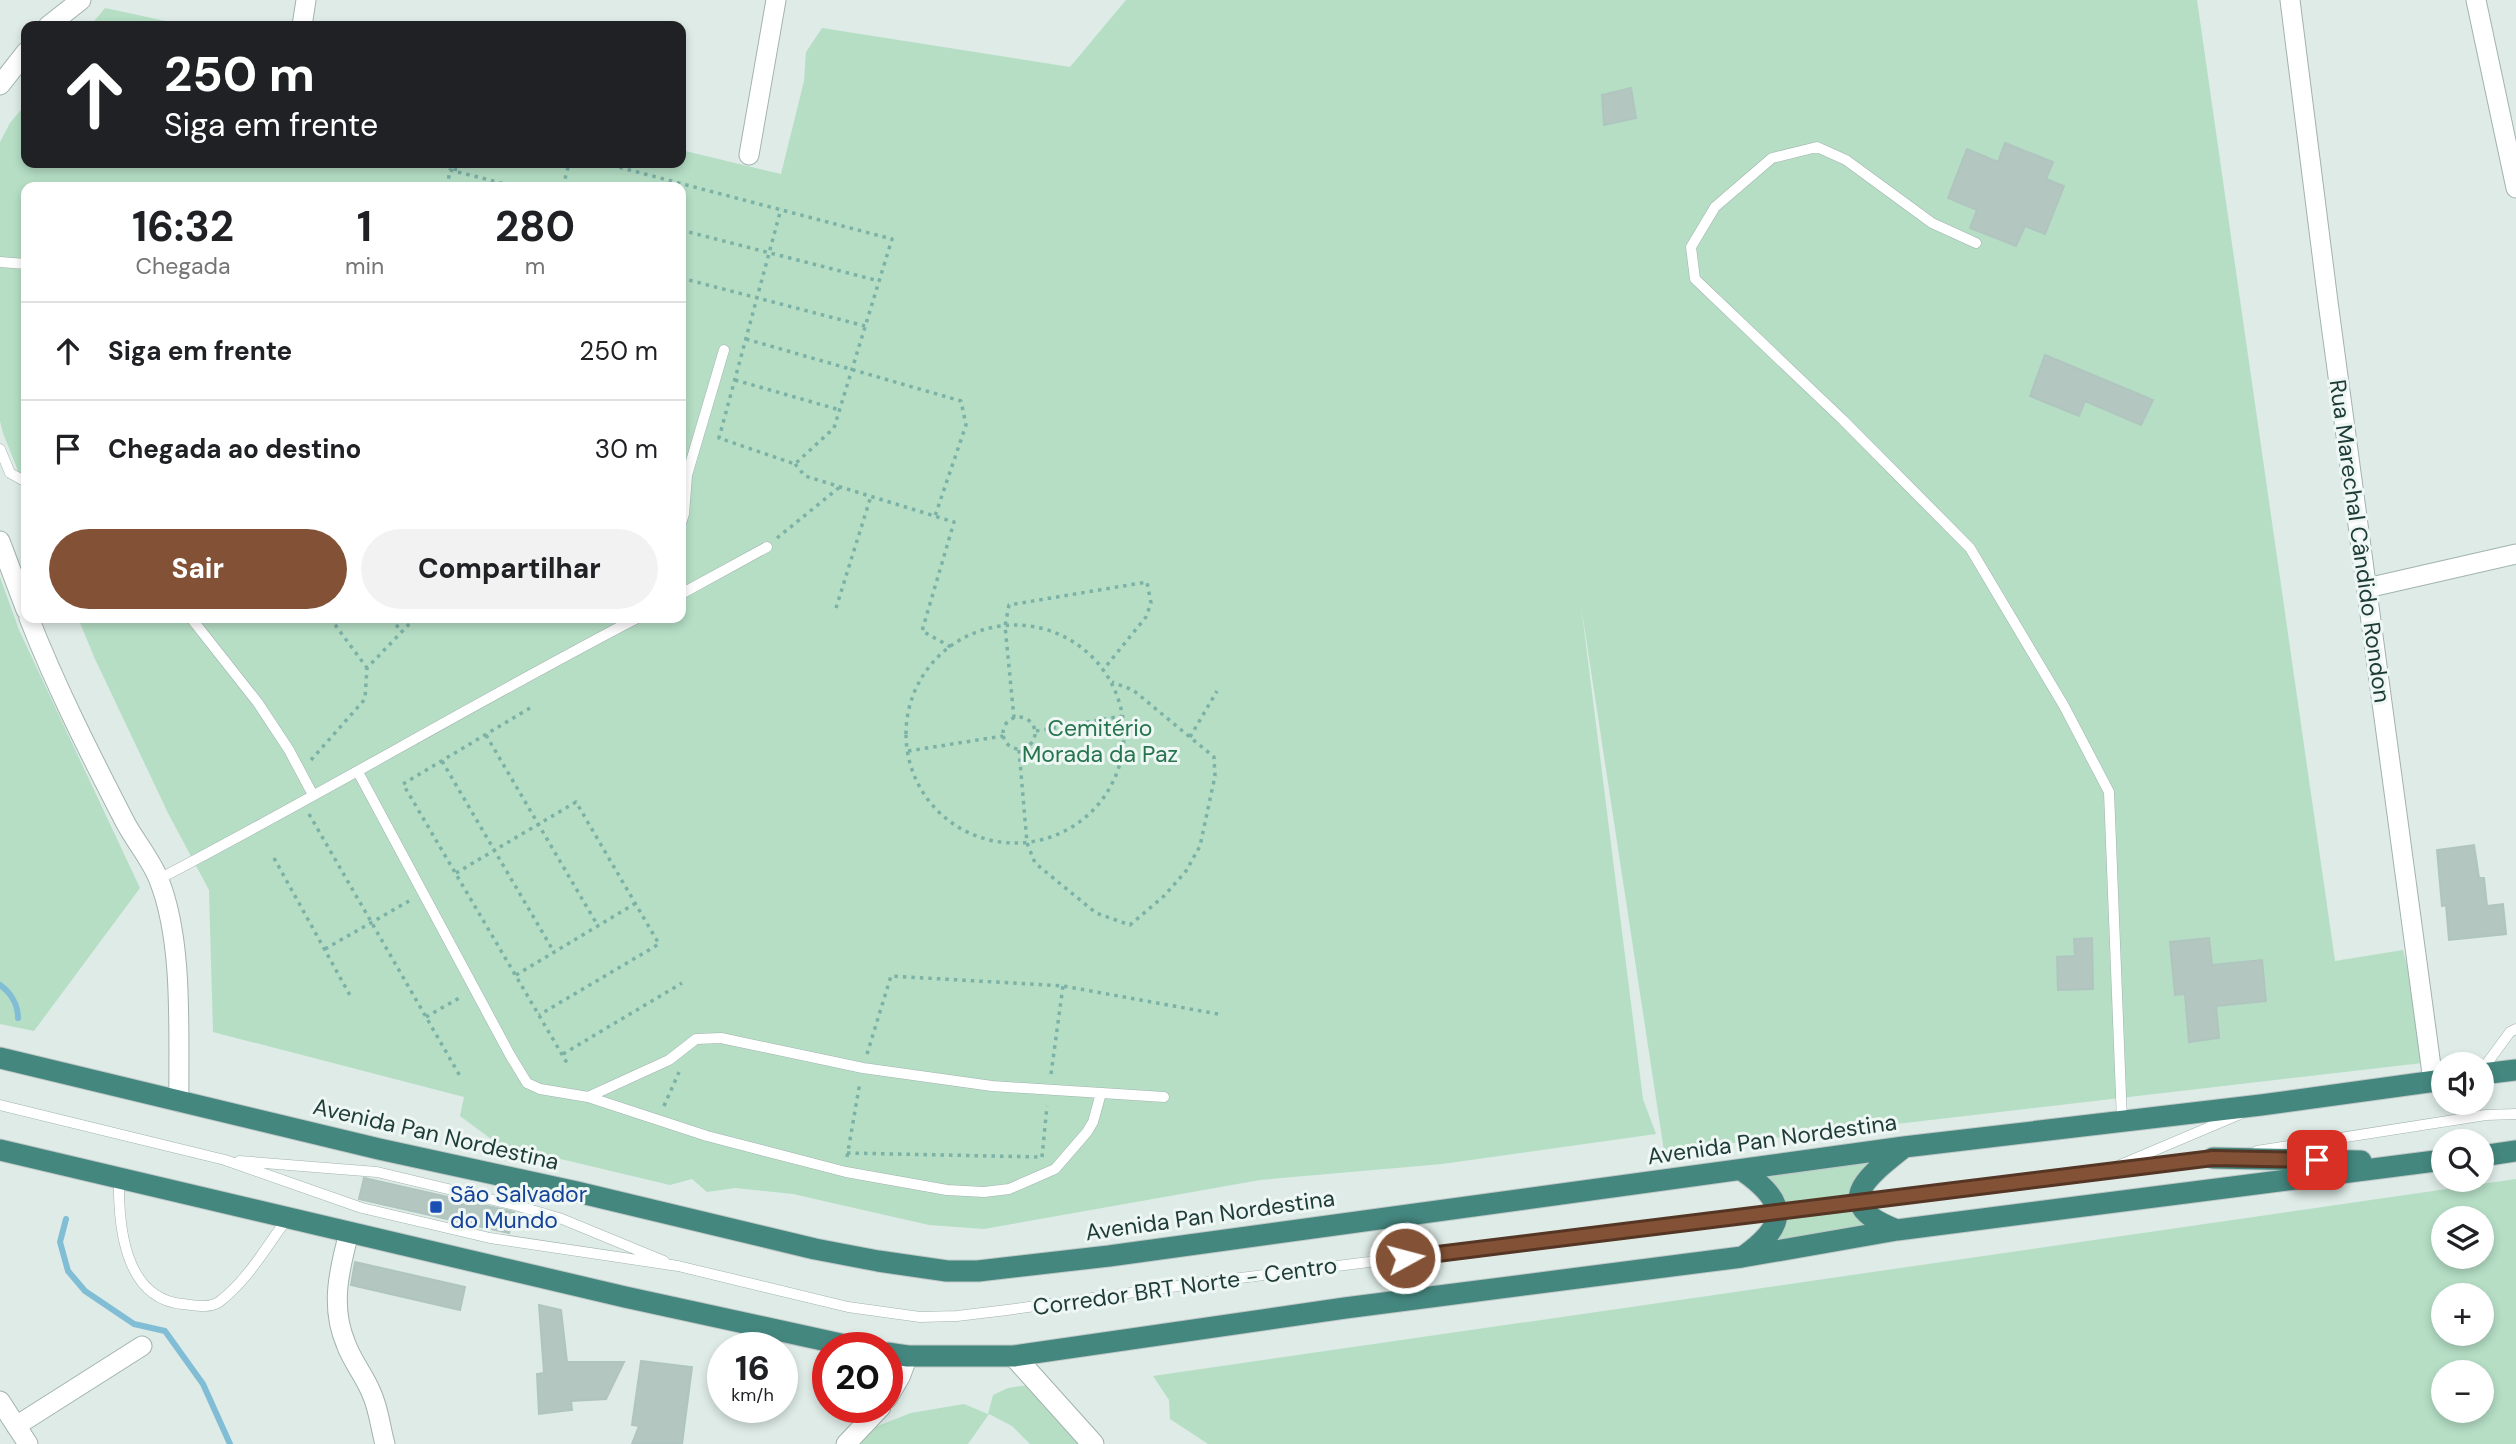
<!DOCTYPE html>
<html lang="pt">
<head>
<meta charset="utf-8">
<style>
  :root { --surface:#fff; --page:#f2f2f2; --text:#202124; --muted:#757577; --line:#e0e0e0; --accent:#835136 }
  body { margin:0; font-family:"DM Sans",sans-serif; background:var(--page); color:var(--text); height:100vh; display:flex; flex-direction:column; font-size:26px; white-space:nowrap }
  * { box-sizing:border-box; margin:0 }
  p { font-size:23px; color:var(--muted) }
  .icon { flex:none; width:38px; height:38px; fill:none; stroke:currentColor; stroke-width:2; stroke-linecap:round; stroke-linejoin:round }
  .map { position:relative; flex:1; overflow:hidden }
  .drawer { position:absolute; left:21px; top:182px; width:665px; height:441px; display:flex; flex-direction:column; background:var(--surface); border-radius:14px; box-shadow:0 4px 10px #0003 }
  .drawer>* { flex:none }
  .hud { position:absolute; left:21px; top:21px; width:665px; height:147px; border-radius:14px; box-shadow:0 4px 10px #0003; background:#202124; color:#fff; overflow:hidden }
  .fabs { position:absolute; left:2431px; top:1052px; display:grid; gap:14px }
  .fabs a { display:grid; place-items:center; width:63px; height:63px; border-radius:50%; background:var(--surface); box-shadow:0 4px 10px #0003; font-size:35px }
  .speed { position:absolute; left:707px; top:1332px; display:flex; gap:14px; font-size:35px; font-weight:700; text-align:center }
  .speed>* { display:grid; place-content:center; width:91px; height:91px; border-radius:50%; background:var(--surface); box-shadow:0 4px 10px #0003; line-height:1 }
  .speed small { font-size:18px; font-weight:400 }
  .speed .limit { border:10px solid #d22; background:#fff; color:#111 }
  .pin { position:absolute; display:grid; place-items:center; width:60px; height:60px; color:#fff; margin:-30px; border-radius:14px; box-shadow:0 4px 10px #0006 }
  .me { position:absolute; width:77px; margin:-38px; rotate:83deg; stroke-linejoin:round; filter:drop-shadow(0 0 5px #0008) }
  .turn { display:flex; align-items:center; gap:24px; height:147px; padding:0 28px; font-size:32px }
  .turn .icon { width:91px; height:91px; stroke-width:2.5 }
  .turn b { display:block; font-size:49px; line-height:60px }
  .eta { display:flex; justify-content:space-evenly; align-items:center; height:119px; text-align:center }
  .eta b { font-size:42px; font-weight:700; line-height:49px }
  .button { display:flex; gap:14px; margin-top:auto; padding:14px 28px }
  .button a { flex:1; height:80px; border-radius:42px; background:var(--accent); color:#fff; font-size:28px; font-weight:700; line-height:80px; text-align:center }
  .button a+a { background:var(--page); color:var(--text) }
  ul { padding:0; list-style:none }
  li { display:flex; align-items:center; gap:21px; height:98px; padding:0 28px; border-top:2px solid var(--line) }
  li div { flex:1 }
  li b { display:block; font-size:26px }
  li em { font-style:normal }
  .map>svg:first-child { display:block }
  .green { fill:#b5dec5; fill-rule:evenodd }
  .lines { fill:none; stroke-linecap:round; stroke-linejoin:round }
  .stream { stroke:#81bed5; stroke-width:6 }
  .building { fill:#b3c6c0; stroke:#b0c5bf; stroke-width:2 }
  .service-casing { stroke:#a1b3af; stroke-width:11 }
  .minor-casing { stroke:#a1b3af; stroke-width:21 }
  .tertiary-casing { stroke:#a1b3af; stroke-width:23 }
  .trunk-casing { stroke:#c0c8c7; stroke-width:23 }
  .path { stroke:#7cb1a6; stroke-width:3.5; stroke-dasharray:3.5 5; stroke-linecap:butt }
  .service { stroke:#fff; stroke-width:10 }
  .minor { stroke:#fff; stroke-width:19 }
  .tertiary { stroke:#fff; stroke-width:21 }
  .trunk { stroke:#44877f; stroke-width:21 }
  .route-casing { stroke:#553523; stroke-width:18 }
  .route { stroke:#835136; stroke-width:12 }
  .transit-dot { fill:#1a4fb4; stroke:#eff7f4; stroke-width:2.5 }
  .labels { text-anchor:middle; stroke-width:6; stroke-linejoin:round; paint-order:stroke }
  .street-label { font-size:23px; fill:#1e3c37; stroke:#eff7f4 }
  .park-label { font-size:23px; fill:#26754e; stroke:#eff7f4 }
  .transit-label { font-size:23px; fill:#164399; stroke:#eff7f4; text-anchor:start }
</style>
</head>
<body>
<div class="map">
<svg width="2516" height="1444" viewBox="0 0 2516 1444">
  <rect width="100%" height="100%" fill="#deebe7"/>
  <path class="green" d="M 1126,0 L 2197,0 L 2335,961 L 2403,950 L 2431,1062 L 1664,1151 L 1581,605 L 1643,1099 L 1656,1134 L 1442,1164 L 1260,1180 L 984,1229 L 929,1225 L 793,1194 L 735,1188 L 707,1192 L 692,1179 L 670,1185 L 498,1144 L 460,1116 L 464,1097 L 213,1032 L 209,890 L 169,815 L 95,659 L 78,618 L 681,618 L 681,187 L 26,187 L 26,491 L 3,433 L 0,421 L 0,142 L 10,123 L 26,104 L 26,163 L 681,163 L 681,150 L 781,174 L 804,81 L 806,52 L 822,28 L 1070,67 Z
    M 105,8 L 189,26 L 90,26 Z
    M 0,577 L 19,630 L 140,888 L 34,1031 L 0,1024 Z
    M 1904,1147 L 1867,1179 L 1866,1215 L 1897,1230 L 1763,1242 L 1777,1211 L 1743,1171 Z
    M 2516,1179 L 2516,1444 L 1208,1444 L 1170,1419 L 1169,1400 L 1153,1376 ZM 2443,1218 L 2482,1218 L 2482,1256 L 2443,1256 ZM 2443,1295 L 2482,1295 L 2482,1334 L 2443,1334 ZM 2482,1372 L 2482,1410 L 2443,1410 L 2443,1372 Z
    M 1029,1385 L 1084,1444 L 1030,1444 L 1012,1426 L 989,1414 L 968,1444 L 858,1444 L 875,1427 L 911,1413 L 964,1404 L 988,1414 L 993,1395 L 1008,1388 Z"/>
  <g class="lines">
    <path class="stream" d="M 0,985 C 11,993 18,1005 18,1018
      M 66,1219 L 60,1242 L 68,1271 L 85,1291 L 134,1324 L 165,1331 L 203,1384 L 230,1444"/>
  </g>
  <path class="building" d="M 1631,88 L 1636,118 L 1604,125 L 1602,95 Z
    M 2005,143 L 2053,162 L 2046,179 L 2064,186 L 2045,234 L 2025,226 L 2016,246 L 1970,228 L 1977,210 L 1948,198 L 1967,149 L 1998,162 Z
    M 2045,355 L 2153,400 L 2141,425 L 2085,401 L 2079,416 L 2030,396 Z
    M 2474,845 L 2479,878 L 2484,878 L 2487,906 L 2503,904 L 2506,934 L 2449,940 L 2446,905 L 2442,906 L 2437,850 Z
    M 2092,938 L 2093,989 L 2058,990 L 2057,957 L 2075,956 L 2074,939 Z
    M 2209,938 L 2212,965 L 2262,960 L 2266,1001 L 2216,1006 L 2219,1038 L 2189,1042 L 2185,994 L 2175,995 L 2170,942 Z
    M 364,1178 L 514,1212 L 509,1233 L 359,1199 Z
    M 355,1262 L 465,1287 L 460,1310 L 351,1285 Z
    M 539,1305 L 561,1310 L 567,1362 L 624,1362 L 606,1399 L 571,1401 L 572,1410 L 539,1414 L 537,1374 L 544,1373 Z
    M 641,1361 L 692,1367 L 682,1444 L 632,1444 L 639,1426 L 632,1425 Z"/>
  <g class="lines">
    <defs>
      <path id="service" d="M 1976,243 L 1932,223 L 1846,160 L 1817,147 L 1772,158 L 1715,207 L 1691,247 L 1695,279 L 1843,420 L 1970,548 L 2064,706 L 2109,792 L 2122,1121
        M 0,262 L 26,264
        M 0,449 L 10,473 L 26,482
        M 681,473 L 687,475 L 684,514 L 681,523
        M 687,475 L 724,350
        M 681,594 L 767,547
        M 191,618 L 258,703 L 289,750 L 313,795
        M 358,772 L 510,1055 L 527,1083 L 540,1089 L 588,1097 L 707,1136 L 846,1172 L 947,1190 L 984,1192 L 1009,1189 L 1055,1169 L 1087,1132 L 1093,1122 L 1101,1093
        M 159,879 C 320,795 476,702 637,618
        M 2482,1070 L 2510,1032 L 2516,1029
        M 588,1097 L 669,1060 L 696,1039 L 721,1038 L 863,1068 L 992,1086 L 1164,1097
        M 0,1105 L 225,1160 L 362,1208 L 490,1238 L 678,1266 L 848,1307 L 920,1317 L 957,1316 L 1007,1310 L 1192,1284 L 2214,1157
        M 2257,1151 L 2486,1115 L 2516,1114
        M 239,1161 L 377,1172 L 515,1205 L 562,1219 L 664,1261
        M 2120,1165 L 2238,1115
        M 119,1177 C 118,1224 124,1298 182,1304 C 194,1305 208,1309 219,1302 C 248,1280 266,1247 287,1219"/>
      <path id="minor" d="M 2290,0 L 2328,302 L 2433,1081
        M 2476,0 L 2516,188
        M 48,26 L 81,0
        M 302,26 L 306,0
        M 0,85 L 26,52
        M 749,155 L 776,0
        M 0,541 L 26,610
        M 2367,588 L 2516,554
        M 29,618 C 56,687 90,754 124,820 C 134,840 151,859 159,880 C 184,943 178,1034 179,1102
        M 349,1233 C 339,1270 330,1307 346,1344 C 352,1361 364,1375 371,1392 C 379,1409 380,1426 385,1444
        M 887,1399 L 900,1377 L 908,1356
        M 0,1401 L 28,1444
        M 16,1426 L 142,1346
        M 846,1444 L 881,1407"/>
      <path id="tertiary" d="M 1014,1356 L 1093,1444"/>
      <path id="trunk" d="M 0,1058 L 379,1149 L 577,1192 L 815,1249 L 878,1261 L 947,1271 L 978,1271 L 1109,1256 L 1904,1147 L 2261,1105 L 2443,1080
        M 2482,1074 L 2516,1070
        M 0,1150 L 625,1297 L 859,1348
        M 2482,1156 L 2516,1151
        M 2213,1158 L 2361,1161
        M 1743,1171 C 1787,1202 1789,1224 1744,1256
        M 1897,1230 C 1831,1205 1864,1179 1902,1149
        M 887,1353 L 908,1356 L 1014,1356 L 1345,1308 L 1742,1257 L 1897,1230 L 2443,1160"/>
    </defs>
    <use href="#service" class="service-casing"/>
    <use href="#minor" class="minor-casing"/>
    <use href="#tertiary" class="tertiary-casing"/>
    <use href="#trunk" class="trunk-casing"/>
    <path class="path" d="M 603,163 L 892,239 L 834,428 L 795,464 L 719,438 L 781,209
      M 455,171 L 457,163
      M 447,187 L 450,170 L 517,187
      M 563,187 L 569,163
      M 681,230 L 879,281
      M 681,278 L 865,326
      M 746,339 L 961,401 L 966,425 L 935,516
      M 735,380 L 840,410
      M 795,464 L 805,476 L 954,522 L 922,631 L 951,647
      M 777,538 L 841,486
      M 836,608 L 871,496
      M 330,618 L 367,668
      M 391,618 L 401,631
      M906 734a109 109 0 1 1 218 0a109 109 0 1 1-218 0Z
      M 530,708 L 403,784 L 567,1063
      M1003 733a16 16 0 1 1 32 0a16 16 0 1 1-32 0Z
      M 1014,718 L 1005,626 L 1009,605 L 1147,582 L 1151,603 L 1146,617 L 1103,670
      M 1036,731 L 1122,716
      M 486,735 L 598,926
      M 1190,737 L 1217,691
      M 1019,750 L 1027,843 L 1035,863 L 1096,913 L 1130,925 L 1164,896 L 1186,871 L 1200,846 L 1215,776 L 1214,757 L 1133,690 L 1112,682
      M 908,751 L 1003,736
      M 311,760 L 365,699 L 367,668 L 415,618
      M 442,761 L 554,952
      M 309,814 L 460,1076
      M 274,858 L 352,999
      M 456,873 L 576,802 L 659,944 L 539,1015
      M 325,949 L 409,901
      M 516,975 L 636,903
      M 426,1017 L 461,997
      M 563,1054 L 682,983
      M 867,1054 L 891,976 L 1063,986 L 1218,1014
      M 1051,1074 L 1063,986
      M 664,1106 L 679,1072
      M 847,1153 L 1040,1157
      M 847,1157 L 860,1082
      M 1042,1157 L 1047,1106"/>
    <use href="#service" class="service"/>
    <use href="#minor" class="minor"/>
    <use href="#tertiary" class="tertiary"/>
    <use href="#trunk" class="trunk"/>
  </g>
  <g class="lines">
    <defs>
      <path id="route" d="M 1405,1258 L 2213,1158 L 2317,1160"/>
    </defs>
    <use href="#route" class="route-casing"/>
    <use href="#route" class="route"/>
  </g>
  <rect class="transit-dot" x="429" y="1200" width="14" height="14" rx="3.5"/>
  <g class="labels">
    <g class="street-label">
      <text transform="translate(2360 541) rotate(82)" y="8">Rua Marechal Cândido Rondon</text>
      <text transform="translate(436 1134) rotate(13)" y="8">Avenida Pan Nordestina</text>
      <text transform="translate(1772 1139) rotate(-8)" y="8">Avenida Pan Nordestina</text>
      <text transform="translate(1210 1215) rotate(-8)" y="8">Avenida Pan Nordestina</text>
      <text transform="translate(1185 1286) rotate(-8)" y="8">Corredor BRT Norte - Centro</text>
    </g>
    <g class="park-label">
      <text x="1100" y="736">Cemitério<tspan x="1100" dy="26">Morada da Paz</tspan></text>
    </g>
    <g class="transit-label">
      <text x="450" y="1202">São Salvador<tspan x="450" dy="26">do Mundo</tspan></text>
    </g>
  </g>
</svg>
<div class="fabs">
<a><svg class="icon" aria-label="sound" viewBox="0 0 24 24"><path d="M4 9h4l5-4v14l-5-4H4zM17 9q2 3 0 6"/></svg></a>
<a><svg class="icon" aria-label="search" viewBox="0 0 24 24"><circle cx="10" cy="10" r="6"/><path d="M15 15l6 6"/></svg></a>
<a><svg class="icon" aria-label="layers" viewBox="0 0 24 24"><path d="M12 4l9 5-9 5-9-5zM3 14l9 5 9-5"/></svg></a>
<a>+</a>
<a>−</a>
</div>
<div class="speed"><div>16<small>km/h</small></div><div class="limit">20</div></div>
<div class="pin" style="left:2317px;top:1160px;background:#d93025"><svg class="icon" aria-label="arrive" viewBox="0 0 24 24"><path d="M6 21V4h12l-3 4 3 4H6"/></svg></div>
<svg class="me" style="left:1405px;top:1258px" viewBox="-20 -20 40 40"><circle r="17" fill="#835136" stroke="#fff" stroke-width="3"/><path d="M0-11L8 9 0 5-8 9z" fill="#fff"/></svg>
<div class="hud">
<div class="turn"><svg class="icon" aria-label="ahead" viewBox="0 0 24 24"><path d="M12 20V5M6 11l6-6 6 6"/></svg><div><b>250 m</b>Siga em frente</div></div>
</div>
<section class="drawer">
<div class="eta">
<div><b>16:32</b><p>Chegada</p></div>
<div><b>1</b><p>min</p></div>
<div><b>280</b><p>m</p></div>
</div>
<ul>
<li><svg class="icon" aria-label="ahead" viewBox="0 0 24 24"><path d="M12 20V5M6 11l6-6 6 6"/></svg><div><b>Siga em frente</b></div><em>250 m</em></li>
<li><svg class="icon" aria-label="arrive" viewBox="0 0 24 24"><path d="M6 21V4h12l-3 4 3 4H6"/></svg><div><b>Chegada ao destino</b></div><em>30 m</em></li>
</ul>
<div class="button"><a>Sair</a><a>Compartilhar</a></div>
</section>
</div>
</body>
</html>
